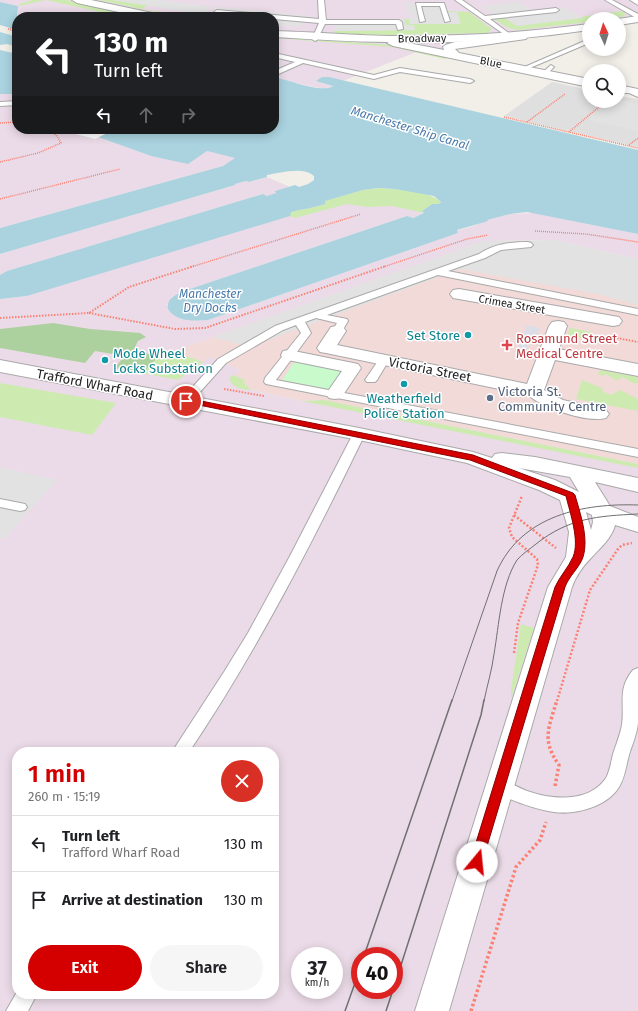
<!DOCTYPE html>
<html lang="en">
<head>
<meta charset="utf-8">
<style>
  :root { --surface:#fff; --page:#f6f6f6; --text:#202124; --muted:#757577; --line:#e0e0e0; --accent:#d40000 }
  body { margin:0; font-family:"Fira Sans",sans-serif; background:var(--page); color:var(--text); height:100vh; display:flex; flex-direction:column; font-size:15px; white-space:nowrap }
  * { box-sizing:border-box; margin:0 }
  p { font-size:13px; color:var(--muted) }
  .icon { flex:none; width:22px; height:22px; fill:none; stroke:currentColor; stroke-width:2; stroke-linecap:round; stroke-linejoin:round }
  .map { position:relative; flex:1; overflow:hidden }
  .details { position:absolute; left:12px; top:747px; width:267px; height:252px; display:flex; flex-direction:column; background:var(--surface); border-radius:16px; box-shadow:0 2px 10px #0003 }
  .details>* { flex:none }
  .hud { position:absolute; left:12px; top:12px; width:267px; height:122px; border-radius:16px; box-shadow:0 2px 10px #0003; background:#202124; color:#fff; overflow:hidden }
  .needle { width:26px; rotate:356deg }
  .controls { position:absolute; left:582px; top:12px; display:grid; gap:8px }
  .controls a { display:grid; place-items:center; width:44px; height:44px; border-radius:50%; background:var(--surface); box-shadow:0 2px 10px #0003; font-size:20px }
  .speed { position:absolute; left:291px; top:947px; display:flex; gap:8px; font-size:20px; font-weight:700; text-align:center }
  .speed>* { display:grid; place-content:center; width:52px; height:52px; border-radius:50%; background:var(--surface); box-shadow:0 2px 10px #0003; line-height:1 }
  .speed small { font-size:10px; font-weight:400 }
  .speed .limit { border:6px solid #d22; background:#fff; color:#111 }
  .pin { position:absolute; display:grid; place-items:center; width:34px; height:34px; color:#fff; margin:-17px; border:2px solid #fff; border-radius:50%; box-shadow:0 1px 4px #0007 }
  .me { position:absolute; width:44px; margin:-22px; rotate:17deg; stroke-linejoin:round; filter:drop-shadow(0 0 3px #0008) }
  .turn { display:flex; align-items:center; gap:14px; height:84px; padding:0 16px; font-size:18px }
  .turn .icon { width:52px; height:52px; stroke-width:2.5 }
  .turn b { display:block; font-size:28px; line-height:34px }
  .lanes { display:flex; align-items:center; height:38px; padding:0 16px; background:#0003; justify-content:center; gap:20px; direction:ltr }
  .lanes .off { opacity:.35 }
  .round { display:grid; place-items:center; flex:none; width:42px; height:42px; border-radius:21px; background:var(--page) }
  .overview { display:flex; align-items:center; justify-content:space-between; height:68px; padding:0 16px }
  h1 { font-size:24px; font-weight:600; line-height:30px; color:var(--accent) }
  .button { display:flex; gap:8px; margin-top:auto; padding:8px 16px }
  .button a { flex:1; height:46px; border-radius:24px; background:var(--accent); color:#fff; font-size:16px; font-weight:600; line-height:46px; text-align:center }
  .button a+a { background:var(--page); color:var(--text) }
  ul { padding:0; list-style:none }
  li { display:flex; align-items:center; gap:12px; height:56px; padding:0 16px; border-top:1px solid var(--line) }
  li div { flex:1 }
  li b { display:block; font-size:15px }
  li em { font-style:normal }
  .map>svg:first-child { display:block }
  .residential { fill:#e0dfdf }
  .commercial { fill:#f2dad9 }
  .industrial { fill:#ebdbe8; fill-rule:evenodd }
  .grass { fill:#cdebb0 }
  .forest { fill:#add19e }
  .park { fill:#c8facc }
  .parking { fill:#e2e2e2 }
  .plaza { fill:#dddde8 }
  .water { fill:#aad3df }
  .pier { fill:#fff }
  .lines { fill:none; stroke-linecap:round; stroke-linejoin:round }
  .service-casing { stroke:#a9a9a9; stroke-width:2 }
  .pedestrian-casing { stroke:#a9a9a9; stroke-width:2 }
  .minor-casing { stroke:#a9a9a9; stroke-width:2 }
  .tertiary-casing { stroke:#a9a9a9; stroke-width:2 }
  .path-far3 { stroke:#fa8072; stroke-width:1.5; stroke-dasharray:1 1; stroke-linecap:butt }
  .path-far2 { stroke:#fa8072; stroke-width:2; stroke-dasharray:1.5 1.5; stroke-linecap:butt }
  .path-far1 { stroke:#fa8072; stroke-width:2.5; stroke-dasharray:2 2; stroke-linecap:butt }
  .path { stroke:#fa8072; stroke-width:3.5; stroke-dasharray:2.5 2.5; stroke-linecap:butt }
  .service { fill:#fff; fill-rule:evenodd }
  .pedestrian { fill:#fff; fill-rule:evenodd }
  .minor { fill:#fff; fill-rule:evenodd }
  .tertiary { fill:#fff; fill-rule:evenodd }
  .tram-far1 { stroke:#707070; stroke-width:1 }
  .tram { stroke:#707070; stroke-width:1.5 }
  .route { fill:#d40000; stroke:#8a0000 }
  .culture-dot { fill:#0f9aa8; stroke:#fff; stroke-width:1.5 }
  .health-dot { fill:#e0444e; stroke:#fff; stroke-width:1.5 }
  .service-dot { fill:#5c6f8a; stroke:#fff; stroke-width:1.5 }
  .labels { text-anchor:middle; stroke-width:3; stroke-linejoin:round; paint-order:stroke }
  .far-street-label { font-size:11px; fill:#222; stroke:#fff }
  .far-water-label { font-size:12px; font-style:italic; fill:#4a7aab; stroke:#fff }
  .culture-label { font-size:13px; fill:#0d838f; stroke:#fff; text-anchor:end }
  .health-label { font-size:13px; fill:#be3a42; stroke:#fff; text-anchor:start }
  .street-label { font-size:13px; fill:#222; stroke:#fff }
  .service-label { font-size:13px; fill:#4e5e75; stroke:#fff; text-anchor:start }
</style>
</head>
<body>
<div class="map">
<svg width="638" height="1011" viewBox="0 0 638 1011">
  <rect width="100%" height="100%" fill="#f2efe9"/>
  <path class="residential" d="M 552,82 L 589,90 L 589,101 L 619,101 L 619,96 L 638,99 L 638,147 L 504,116 Z"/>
  <path class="commercial" d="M 484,241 L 638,259 L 638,464 L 324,400 L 302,401 L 251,390 L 244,383 L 233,375 L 241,370 L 203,362 L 172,351 Z"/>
  <path class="industrial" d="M 0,0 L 638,0 L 638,23 L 619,26 L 619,19 L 589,19 L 589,31 L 500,40 L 414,53 L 343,81 L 329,77 L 322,77 L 317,81 L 333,86 L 324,89 L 286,81 L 274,77 L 274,17 L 20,17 L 17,16 L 18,6 L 0,2 Z
    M 0,94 L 17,94 L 17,129 L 66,129 L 71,133 L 95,139 L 98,137 L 151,156 L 163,158 L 207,151 L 236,158 L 223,166 L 0,228 Z
    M 267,177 L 290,187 L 276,191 L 277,193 L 267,196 L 263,194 L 7,271 L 0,275 L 0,254 L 235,185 L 235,184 L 246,181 L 249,182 Z
    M 363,190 L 424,213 L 412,218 L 407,216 L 184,291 L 172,297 L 167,305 L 208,320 L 458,233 L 456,231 L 473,226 L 487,220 L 510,214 L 534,213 L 638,234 L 638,259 L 554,240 L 484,241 L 173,351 L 203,362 L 210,357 L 241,370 L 234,375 L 245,380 L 244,383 L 251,390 L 302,401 L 324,400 L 638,464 L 638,1011 L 0,1011 L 0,299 L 27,296 ZM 17,752 L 274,752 L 274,994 L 17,994 ZM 300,956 L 334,956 L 334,990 L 300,990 ZM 360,956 L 394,956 L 394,990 L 360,990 Z"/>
  <path class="grass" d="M 33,0 L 66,0 L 145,17 L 123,17 L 46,0 L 19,6 L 19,4 Z
    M 99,0 L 112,0 L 148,5 L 142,9 L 190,17 L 178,17 Z
    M 449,11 L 469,12 L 492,29 L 488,33 L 392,35 L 333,34 L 333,31 L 415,30 L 405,25 L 404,19 L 409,19 L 410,24 Z
    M 622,11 L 626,14 C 618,22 599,19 589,19 L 589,22 L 517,30 L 508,28 L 494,19 L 505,18 L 517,26 Z
    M 274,37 L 393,45 L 448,57 L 445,59 L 392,47 L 274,38 Z
    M 379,188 C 395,189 430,191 441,202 L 439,204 L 432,204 L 422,211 L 424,213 L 392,206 L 368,207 L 347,204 L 295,218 L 290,216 L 290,212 C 302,209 313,208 325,204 L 324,201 L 363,190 Z
    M 570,328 L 591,332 L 591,335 L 598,336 L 595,345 L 590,344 L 591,340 L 567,336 Z
    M 172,351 L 203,362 L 178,380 L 143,373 L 158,357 Z
    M 600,370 L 638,377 L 638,382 L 635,384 L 622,377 L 617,381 L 606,374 L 603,376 L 598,374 Z
    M 233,375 L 245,380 L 244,383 L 251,390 C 241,389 233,389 229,378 Z
    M 582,380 L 604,389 L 602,391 L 611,395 L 620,390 L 638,399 L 638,411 L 576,399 Z
    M 0,383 L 116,403 L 92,435 L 0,417 Z
    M 324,400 L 638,464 L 638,468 L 302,401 Z
    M 521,624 L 534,628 L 511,699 L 511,689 Z"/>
  <path class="forest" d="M 53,323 L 90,329 L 140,333 L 146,337 L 138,341 L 135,347 L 137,350 L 158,357 L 143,373 L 115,368 L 124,356 L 95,351 L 85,363 L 0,348 L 0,329 Z"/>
  <path class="park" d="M 295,361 L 343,370 L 331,390 L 282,380 Z"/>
  <path class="parking" d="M 112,0 L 159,0 L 213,7 L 201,14 Z
    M 519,2 L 533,11 L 564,7 L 583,18 L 517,26 L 498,13 L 493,14 L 481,6 Z
    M 405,3 L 445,3 L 448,12 L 457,12 L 461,24 L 410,24 L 408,17 L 416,17 L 416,15 L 408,15 Z
    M 217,7 L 309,16 L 299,27 L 274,25 L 274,17 L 238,17 L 208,14 Z
    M 334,19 L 404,19 L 406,25 L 414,25 L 415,30 L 335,31 Z
    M 619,100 L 638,104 L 638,131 L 588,120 L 612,101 L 619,101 Z
    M 554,240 L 638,259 L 638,305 L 598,294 L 460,269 L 249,347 L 213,337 L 484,241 Z
    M 0,467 L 57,480 L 4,539 L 0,538 Z"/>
  <path class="plaza" d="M 527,325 L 540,328 L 536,338 L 532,338 L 526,351 L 517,349 Z"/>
  <path class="water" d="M 0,2 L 18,6 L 17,16 L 20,17 L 17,17 L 17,30 L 0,25 Z
    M 0,32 L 17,37 L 17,47 L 7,44 L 0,45 Z
    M 0,50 L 17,54 L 17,94 L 0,94 Z
    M 274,77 C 286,79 322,94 333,86 L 316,81 L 322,77 L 329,77 L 638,150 L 638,234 L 527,212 L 510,214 L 487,220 L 488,221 L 457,230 L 458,233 L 208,320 C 194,321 176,322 168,309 C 166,299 175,295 184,291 L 407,216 L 413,218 L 424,213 L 422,211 L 432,204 L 439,204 L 441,202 L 434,196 L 395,189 L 379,188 L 363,190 L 325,201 L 325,204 C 313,208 302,209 291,212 L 290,216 L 27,296 L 0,299 L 0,275 L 7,271 L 263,194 L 267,196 L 276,193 L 275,191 L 295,185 L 299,187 L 308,184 L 314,180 L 314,176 C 303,166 280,173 267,175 L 267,177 L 249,182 L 246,181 L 235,184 L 235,185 L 0,254 L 0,228 L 223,166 L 235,158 L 207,151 L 188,164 L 151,156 L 98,137 L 95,139 L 71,133 L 66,129 L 274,129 Z"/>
  <path class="pier" d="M 79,129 L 116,129 L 95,139 L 71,133 Z"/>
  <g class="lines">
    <defs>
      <path id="service" d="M 318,0 L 324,0 L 326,20 L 399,20 L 402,22 L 403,29 L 398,30 L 396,24 L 325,24 L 317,40 L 315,41 L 312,39 L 319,23 L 274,19 L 274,17 L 217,14 L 214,12 L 217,10 L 319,19 Z
        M 455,0 L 462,0 L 485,16 L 556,8 L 559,10 L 556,12 L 490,19 L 510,34 L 511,35 L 508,37 Z
        M 605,0 L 612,0 L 638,14 L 638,19 Z
        M 630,0 L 638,0 L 638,5 Z
        M 416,3 L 444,3 L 450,21 L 445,22 L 440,6 L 421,6 L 425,21 L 420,22 Z
        M 589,39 L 589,43 L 525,70 L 520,69 Z
        M 274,53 L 374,75 L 400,68 L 470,79 L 474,81 L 470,83 L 400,72 L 374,79 L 303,63 L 274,76 L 274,71 L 295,62 L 274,57 Z
        M 551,65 L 554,67 L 547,74 L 543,74 L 543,72 Z
        M 17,101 L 17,105 L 0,106 L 0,102 Z
        M 528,242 L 531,243 L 533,245 L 531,247 L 501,250 L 485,258 L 448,271 L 638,309 L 638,315 L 438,275 L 327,315 L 347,319 L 348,321 L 341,333 L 337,334 L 332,331 L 337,323 L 316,318 L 305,322 L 311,333 L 276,380 L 638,449 L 638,457 L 266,384 L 264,382 L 265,378 L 301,333 L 296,325 L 283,330 L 226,363 L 190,403 L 182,403 L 180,401 L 218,359 L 275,326 L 479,254 C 494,244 510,242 528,242 Z
        M 384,357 L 389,360 L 377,380 L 375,382 L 367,382 L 365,380 L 380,358 Z
        M 359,430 L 363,431 L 365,434 C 312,543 257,651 189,752 L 172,752 L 224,672 L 248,633 L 290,556 L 353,434 L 355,431 Z
        M 0,499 L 25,504 L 27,507 L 25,510 L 20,511 L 0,507 Z
        M 638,668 C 638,686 638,705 638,723 C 637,734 632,745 629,755 C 626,766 625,777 619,787 C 607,807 575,815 554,812 C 533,809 512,800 493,792 L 491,787 L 493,782 C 504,778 517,787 527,791 C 552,800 589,803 606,778 C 610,771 611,762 613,754 C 616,745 620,735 622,725 C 625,704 617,689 633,670 Z
        M 17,992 L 17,994 L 37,994 L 28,1011 L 6,1011 Z"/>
      <path id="pedestrian" d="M 289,350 L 358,364 L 361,368 L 341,398 L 335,399 L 329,398 L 326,394 L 342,371 L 283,359 L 281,355 L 283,351 Z"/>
      <path id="minor" d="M 522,34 L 527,37 L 526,39 L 455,49 L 459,53 L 589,79 L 589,87 L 393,46 L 387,43 L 393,40 L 444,50 L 443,47 L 445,45 L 455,42 Z
        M 619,85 L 638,89 L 638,97 L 629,93 L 619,93 Z
        M 459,289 L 613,316 L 619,317 L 622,321 L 619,325 L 613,326 L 453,298 L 450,294 L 453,290 Z
        M 558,321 L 564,322 L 567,326 L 559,349 L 638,364 L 638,376 L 555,360 L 544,390 L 563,400 L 606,410 L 609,414 L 606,418 C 587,423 543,408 528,395 L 326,353 L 320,352 L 317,348 L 331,327 L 337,326 L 343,327 L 346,331 L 337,345 L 527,384 L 549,326 L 552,322 Z"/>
      <path id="tertiary" d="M 72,0 L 91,0 L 157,14 L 162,17 L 142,17 L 77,3 Z
        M 638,16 L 638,22 L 619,25 L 618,19 Z
        M 589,24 L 589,30 C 523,40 456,44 389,42 C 351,42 312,39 274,37 L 274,31 C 312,32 351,35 389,36 C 456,37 523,33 589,24 Z
        M 0,360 L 359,428 L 473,452 L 492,458 L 495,454 L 502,453 L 535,457 L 638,478 L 638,492 L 595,482 L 610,506 L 638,517 L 638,532 L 615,525 C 612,538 600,548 591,558 C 583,566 576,576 572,587 L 449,1011 L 415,1011 L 548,587 L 566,557 L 569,532 L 560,500 L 539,490 L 467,463 L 359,440 L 0,372 ZM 519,468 L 570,477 L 579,492 L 555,480 ZM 586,512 L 592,515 L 593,522 L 591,530 Z"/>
    </defs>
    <use href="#service" class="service-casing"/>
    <use href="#pedestrian" class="pedestrian-casing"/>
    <use href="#minor" class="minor-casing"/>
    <use href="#tertiary" class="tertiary-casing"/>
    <path class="path-far3" d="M 8,29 L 17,32
      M 10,29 L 17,27
      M 504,117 L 638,148
      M 527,122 L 565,94
      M 0,123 L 17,122
      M 569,132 L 606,101
      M 629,145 L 638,138
      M 0,162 L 38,153 L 61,143 L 57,136 L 48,129
      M 0,199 L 120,169
      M 535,231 L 586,234 L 638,242
      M 191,267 L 361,214
      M 383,267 L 467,239 L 488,235"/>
    <path class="path-far2" d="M 89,313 L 175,329 L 205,328 L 386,266
      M 0,318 L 89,313 L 129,287 L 194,266
      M 617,338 L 638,342
      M 224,389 L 264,396"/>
    <path class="path-far1" d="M 514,515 L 556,548
      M 514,653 L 518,623 L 538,565 L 537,559 L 512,537 L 509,528 L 522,496
      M 557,701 L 590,590 L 618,549 L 622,545 L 632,543"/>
    <path class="path" d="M 555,786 L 559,765 C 541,740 549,727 557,700
      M 471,1011 L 516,867 L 540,840 L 546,822"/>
    <use href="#service" class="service"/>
    <use href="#pedestrian" class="pedestrian"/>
    <use href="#minor" class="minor"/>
    <use href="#tertiary" class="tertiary"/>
    <path class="tram-far1" d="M 452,701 L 497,571 C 522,515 584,503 638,505
      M 484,701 C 487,686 492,670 494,654 C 499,625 501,585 517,560 C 522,554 530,549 536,544 C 569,518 597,516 638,514"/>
    <path class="tram" d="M 364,956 L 452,700
      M 394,987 L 481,715 L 484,700
      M 345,1011 L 360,969
      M 386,1011 L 393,990"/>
  </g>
  <path class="route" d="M 186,398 L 473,455 L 573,493 L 575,495 C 580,513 589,538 583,557 C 580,567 569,576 565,587 L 481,866 L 477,867 L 472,866 L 470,862 L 555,587 C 560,576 568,568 573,557 C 580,541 570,513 566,496 L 470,460 L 184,402 L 182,401 Z"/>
  <g class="culture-dot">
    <circle cx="468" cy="335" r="4"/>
    <circle cx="105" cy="360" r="4"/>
    <circle cx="404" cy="384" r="4"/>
  </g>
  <path class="health-dot" d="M505 339h4v4h4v4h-4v4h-4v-4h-4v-4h4z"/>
  <circle class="service-dot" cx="490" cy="398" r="4"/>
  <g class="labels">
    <g class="far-street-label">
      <text transform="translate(422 38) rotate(-1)" y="4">Broadway</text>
      <text transform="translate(491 62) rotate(11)" y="4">Blue</text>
      <text transform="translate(512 304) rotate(10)" y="4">Crimea Street</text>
    </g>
    <g class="far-water-label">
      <text transform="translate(410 128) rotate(17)" y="4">Manchester Ship Canal</text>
      <text x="210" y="298">Manchester<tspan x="210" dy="14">Dry Docks</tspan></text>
    </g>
    <g class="culture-label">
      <text x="460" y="340">Set Store</text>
      <text x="113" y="358" text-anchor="start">Mode Wheel<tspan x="113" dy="15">Locks Substation</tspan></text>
      <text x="404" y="403" text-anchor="middle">Weatherfield<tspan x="404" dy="15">Police Station</tspan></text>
    </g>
    <g class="health-label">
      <text x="516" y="343">Rosamund Street<tspan x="516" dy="15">Medical Centre</tspan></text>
    </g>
    <g class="street-label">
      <text transform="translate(430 369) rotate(11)" y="5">Victoria Street</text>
      <text transform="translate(95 384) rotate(11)" y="5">Trafford Wharf Road</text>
    </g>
    <g class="service-label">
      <text x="498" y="396">Victoria St.<tspan x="498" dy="15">Community Centre</tspan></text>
    </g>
  </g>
</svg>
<div class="controls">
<a><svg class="needle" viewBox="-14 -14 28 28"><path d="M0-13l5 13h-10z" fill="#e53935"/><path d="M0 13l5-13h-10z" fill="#757577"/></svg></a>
<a><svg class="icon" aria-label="search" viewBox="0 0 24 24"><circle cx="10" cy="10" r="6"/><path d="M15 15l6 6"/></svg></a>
</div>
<div class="speed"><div>37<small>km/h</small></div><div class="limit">40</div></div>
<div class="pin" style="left:186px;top:401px;background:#d93025"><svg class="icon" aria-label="arrive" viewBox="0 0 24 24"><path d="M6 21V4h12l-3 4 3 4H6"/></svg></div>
<svg class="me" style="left:477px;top:862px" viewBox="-20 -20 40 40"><circle r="19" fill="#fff"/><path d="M0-13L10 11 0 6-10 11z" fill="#d40000"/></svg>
<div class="hud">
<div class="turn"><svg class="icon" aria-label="left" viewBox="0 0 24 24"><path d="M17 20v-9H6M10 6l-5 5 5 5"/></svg><div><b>130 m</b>Turn left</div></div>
<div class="lanes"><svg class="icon" aria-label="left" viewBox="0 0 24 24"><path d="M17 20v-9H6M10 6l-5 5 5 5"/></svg><svg class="icon off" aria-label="ahead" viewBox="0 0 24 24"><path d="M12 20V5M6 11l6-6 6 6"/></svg><svg class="icon off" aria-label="right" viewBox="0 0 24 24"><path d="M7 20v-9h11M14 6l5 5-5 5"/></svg></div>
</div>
<section class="details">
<div class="overview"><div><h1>1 min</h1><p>260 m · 15:19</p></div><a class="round" style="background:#d93025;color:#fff"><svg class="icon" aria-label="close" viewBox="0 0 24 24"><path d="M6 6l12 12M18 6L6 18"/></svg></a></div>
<ul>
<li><svg class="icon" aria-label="left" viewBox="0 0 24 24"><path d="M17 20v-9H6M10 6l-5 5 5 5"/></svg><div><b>Turn left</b><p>Trafford Wharf Road</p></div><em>130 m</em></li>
<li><svg class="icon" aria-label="arrive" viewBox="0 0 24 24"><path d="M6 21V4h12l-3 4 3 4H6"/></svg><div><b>Arrive at destination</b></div><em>130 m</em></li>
</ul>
<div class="button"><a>Exit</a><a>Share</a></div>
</section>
</div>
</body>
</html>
